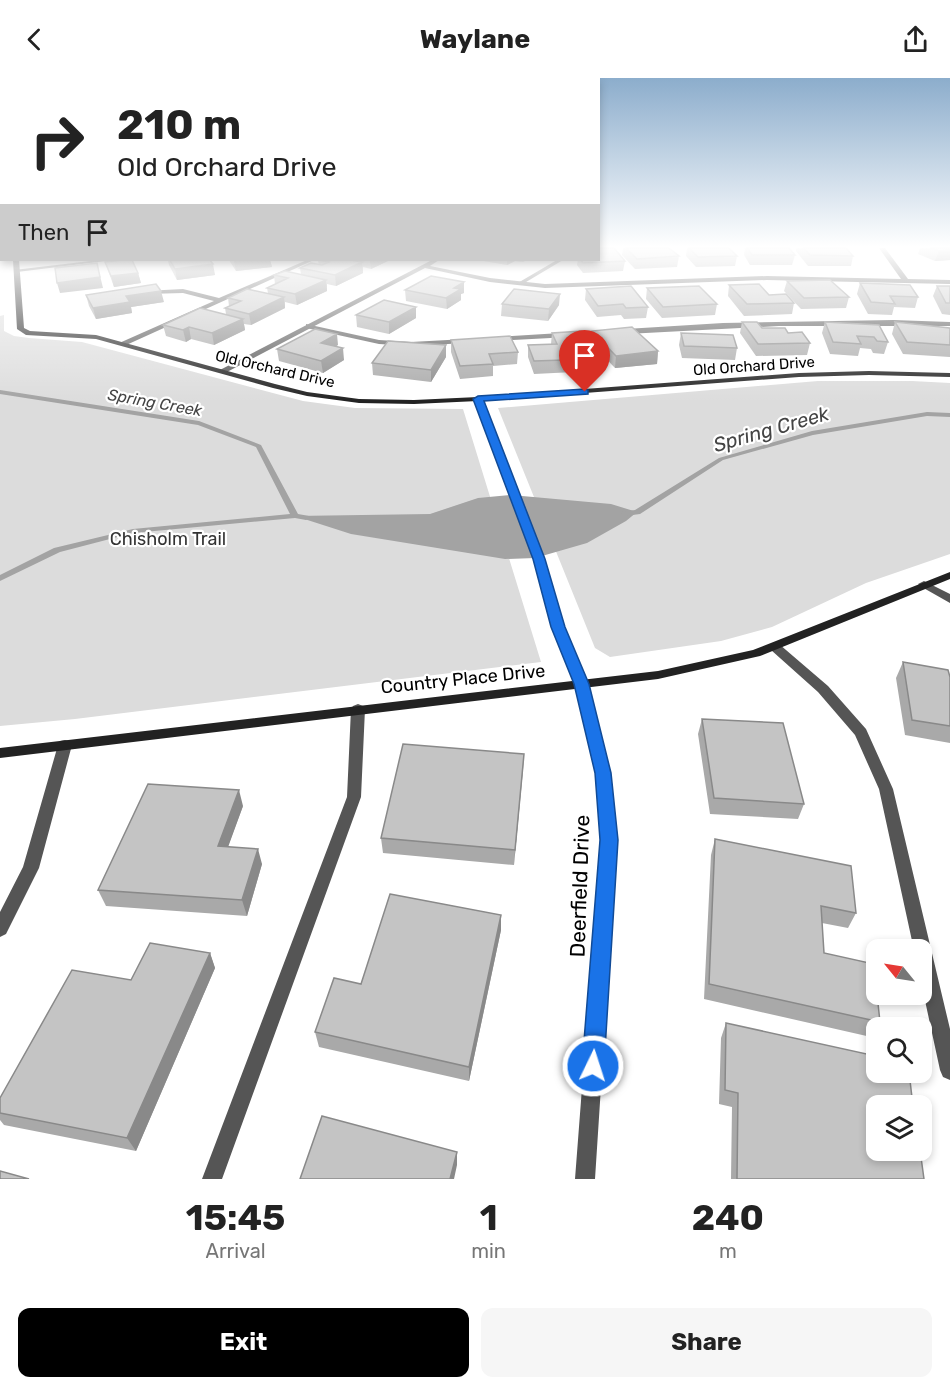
<!DOCTYPE html>
<html lang="en">
<head>
<meta charset="utf-8">
<style>
  :root { --surface:#fff; --page:#f6f6f6; --text:#222; --muted:#767676; --accent:#000 }
  body { margin:0; font-family:Rubik,sans-serif; background:var(--page); color:var(--text); height:100vh; display:flex; flex-direction:column; font-size:22px; white-space:nowrap }
  * { box-sizing:border-box; margin:0 }
  p { font-size:20px; color:var(--muted) }
  .icon { flex:none; width:33px; height:33px; fill:none; stroke:currentColor; stroke-width:2; stroke-linecap:round; stroke-linejoin:round }
  .map { position:relative; height:1101px; overflow:hidden }
  .side { display:flex; flex-direction:column; background:var(--surface); flex:1 }
  .side>* { flex:none }
  .top-card { position:absolute; left:0px; top:0px; width:600px; height:183px; box-shadow:0 3px 9px #0003; background:#fff; color:var(--text); overflow:hidden }
  .needle { width:39px; rotate:300deg }
  .buttons { position:absolute; left:866px; top:861px; display:grid; gap:12px }
  .buttons a { display:grid; place-items:center; width:66px; height:66px; border-radius:12px; background:var(--surface); box-shadow:0 3px 9px #0003; font-size:30px }
  .pin { position:absolute; display:grid; place-items:center; width:51px; height:51px; color:#fff; margin:-62px -26px; border-radius:50% 50% 50% 0; rotate:-45deg; box-shadow:0 0 6px #0007 }
  .pin .icon { rotate:45deg }
  .me { position:absolute; width:66px; margin:-33px; rotate:4deg; stroke-linejoin:round; filter:drop-shadow(0 0 4px #0008) }
  .turn { display:flex; align-items:center; gap:21px; height:126px; padding:0 18px; font-size:27px }
  .turn .icon { width:78px; height:78px; stroke-width:2.5 }
  .turn b { display:block; font-size:42px; line-height:51px }
  .then { display:flex; align-items:center; height:57px; padding:0 18px; background:#0003; gap:12px; font-size:22px }
  .eta { display:flex; justify-content:space-evenly; align-items:center; height:102px; text-align:center }
  .eta b { font-size:36px; font-weight:700; line-height:42px }
  .primary-button { display:flex; gap:12px; margin-top:auto; padding:12px 18px }
  .primary-button a { flex:1; height:69px; border-radius:12px; background:var(--accent); color:#fff; font-size:24px; font-weight:700; line-height:69px; text-align:center }
  .primary-button a+a { background:var(--page); color:var(--text) }
  header { display:flex; justify-content:space-between; align-items:center; height:78px; padding:0 18px; background:var(--surface); font-size:27px; font-weight:700 }
  .map>svg:first-child { display:block }
  .green { fill:#dcdcdc }
  .water { fill:#a3a3a3 }
  .lines { fill:none; stroke-linecap:round; stroke-linejoin:round }
  .stream { fill:#a3a3a3; fill-rule:evenodd }
  .lane { fill:#555; fill-rule:evenodd }
  .street { fill:#555; fill-rule:evenodd }
  .secondary { fill:#222; fill-rule:evenodd }
  .wall { fill:#a9a9a9 }
  .shaded-wall { fill:#898989 }
  .building { fill:#c4c4c4; stroke:#898989; stroke-width:1.5 }
  .route { fill:#1a73e8; stroke:#114b97; stroke-width:1.5 }
  .labels { text-anchor:middle; stroke-width:4.5; stroke-linejoin:round; paint-order:stroke }
  .far-street-label { font-size:15px; fill:#000; stroke:#fff }
  .far-water-label { font-size:16px; font-style:italic; fill:#444; stroke:#fff }
  .park-label { font-size:18px; fill:#333; stroke:#fff }
  .street-label { font-size:18px; fill:#000; stroke:#fff }
  .water-label { font-size:20px; font-style:italic; fill:#444; stroke:#fff }
  .near-street-label { font-size:21px; fill:#000; stroke:#fff }
</style>
</head>
<body>
<header><svg class="icon" aria-label="back" viewBox="0 0 24 24"><path d="M15 5l-7 7 7 7"/></svg>Waylane<svg class="icon" aria-label="share" viewBox="0 0 24 24"><path d="M12 15V3M7 8l5-5 5 5M5 13v7h14v-7"/></svg></header>
<div class="map">
<svg width="950" height="1101" viewBox="0 0 950 1101">
  <rect width="100%" height="100%" fill="#fff"/>
  <path class="green" d="M 4,237 L 4,253 L 14,258 L 29,260 L 82,264 L 303,323 L 355,330 L 463,331 L 541,584 L 75,641 L 0,648 L 0,238 Z
    M 818,303 L 912,303 L 950,305 L 950,476 L 866,505 L 772,549 L 721,563 L 610,579 L 595,570 L 498,330 Z"/>
  <path class="water" d="M 511,417 L 611,426 L 637,434 L 626,443 L 587,465 L 535,480 L 505,481 L 351,456 L 295,438 L 430,436 L 478,420 Z"/>
  <g class="lines">
    <path class="stream" d="M 0,312 L 199,343 L 261,367 L 298,436 L 309,438 L 310,440 L 306,442 L 295,440 L 133,455 L 60,474 L 0,503 L 0,497 L 54,470 L 133,451 L 290,436 L 256,369 L 198,347 L 0,316 Z
      M 927,334 L 950,335 L 950,339 L 927,338 L 813,357 L 723,382 L 640,436 L 625,438 L 621,436 L 622,434 L 635,432 L 719,380 L 812,353 Z"/>
    <path class="lane" d="M 307,182 L 314,182 L 124,268 L 117,266 L 214,223 L 183,215 L 147,216 L 144,214 L 145,213 L 183,211 L 219,220 Z
      M 557,182 L 563,182 L 521,207 L 516,206 Z
      M 893,242 L 950,244 L 950,248 L 779,248 L 496,263 L 492,261 L 496,259 L 723,245 Z
      M 306,246 L 379,262 L 411,264 L 466,261 L 470,263 L 466,265 L 411,268 L 379,266 L 306,250 Z
      M 775,565 L 779,566 L 828,608 L 866,651 L 893,711 L 950,951 L 950,1002 L 943,999 L 940,992 L 921,904 L 921,872 L 914,872 L 879,711 L 855,657 L 818,614 L 771,572 L 769,569 L 771,566 Z
      M 358,626 L 363,628 L 365,631 L 361,719 L 222,1101 L 202,1101 L 347,719 L 351,631 L 353,628 Z"/>
    <path class="street" d="M 879,170 L 885,170 L 908,201 L 950,202 L 950,206 L 767,202 L 545,210 L 490,204 L 425,190 L 225,295 L 218,293 L 432,182 L 439,182 L 430,188 L 490,200 L 545,206 L 767,198 L 901,201 Z
      M 99,182 L 114,182 L 17,194 L 14,192 Z
      M 475,319 L 482,321 L 544,481 L 564,549 L 587,606 L 610,695 L 617,762 L 595,1101 L 575,1101 L 601,762 L 596,695 L 575,606 L 552,549 L 534,481 L 474,321 Z
      M 924,503 L 950,516 L 950,525 L 920,508 L 918,506 Z
      M 65,662 L 70,663 L 72,667 L 39,790 L 6,856 L 0,859 L 0,834 L 23,789 L 58,667 L 60,663 Z"/>
    <path class="secondary" d="M 13,182 L 19,182 L 24,250 L 30,253 L 96,257 L 275,306 L 307,314 L 359,321 L 414,322 L 478,319 L 799,295 L 869,293 L 950,295 L 950,299 L 869,297 L 799,299 L 478,323 L 414,326 L 359,325 L 307,318 L 273,310 L 96,261 L 26,257 L 17,251 Z
      M 950,494 L 950,501 L 760,578 L 658,601 L 0,680 L 0,670 L 658,593 L 753,572 Z"/>
  </g>
  <path class="wall" d="M 623,170 L 669,170 L 679,178 L 677,189 L 635,191 L 622,177 Z
    M 687,170 L 729,170 L 737,178 L 735,188 L 696,189 L 686,178 Z
    M 745,170 L 789,170 L 795,177 L 792,187 L 750,187 L 744,177 Z
    M 796,170 L 846,170 L 853,178 L 851,188 L 808,188 L 796,173 Z
    M 920,170 L 950,170 L 950,182 L 935,183 L 918,176 Z
    M 168,182 L 210,182 L 215,197 L 177,202 L 169,187 Z
    M 229,182 L 270,182 L 272,189 L 236,193 Z
    M 318,182 L 390,182 L 371,191 L 363,189 L 363,195 L 336,208 L 327,206 L 327,213 L 297,227 L 285,224 L 285,230 L 251,247 L 244,246 L 245,252 L 214,267 L 191,261 L 186,264 L 166,258 L 163,247 L 226,236 L 225,230 L 229,228 L 228,220 L 268,215 L 267,210 L 275,206 L 274,197 L 301,196 L 300,190 L 319,187 Z
    M 478,182 L 527,182 L 523,184 L 515,183 L 507,187 Z
    M 578,182 L 625,183 L 623,193 L 583,195 L 577,187 Z
    M 105,184 L 138,195 L 141,205 L 114,209 Z
    M 787,203 L 849,219 L 846,230 L 801,231 L 784,213 Z
    M 860,205 L 918,219 L 915,230 L 894,229 L 892,237 L 868,236 L 857,216 Z
    M 729,207 L 769,217 L 794,225 L 792,236 L 744,238 L 728,218 Z
    M 937,208 L 950,208 L 950,237 L 942,236 L 933,218 Z
    M 647,210 L 717,226 L 715,237 L 662,240 L 646,221 Z
    M 586,211 L 648,229 L 646,240 L 624,241 L 621,237 L 597,239 L 585,222 Z
    M 405,212 L 464,215 L 461,216 L 461,222 L 447,231 L 406,223 Z
    M 86,217 L 164,224 L 131,229 L 132,235 L 96,241 L 89,228 Z
    M 502,226 L 559,227 L 548,243 L 501,238 Z
    M 416,229 L 416,240 L 389,256 L 357,249 L 356,237 Z
    M 742,244 L 762,250 L 788,255 L 810,265 L 807,277 L 756,278 L 740,255 Z
    M 825,244 L 879,247 L 888,264 L 884,276 L 873,275 L 871,271 L 860,270 L 858,278 L 830,276 L 822,255 Z
    M 895,244 L 950,250 L 950,279 L 903,276 L 892,256 Z
    M 592,253 L 658,273 L 657,286 L 615,290 L 591,265 Z
    M 552,255 L 595,281 L 594,293 L 534,296 L 528,279 L 528,267 L 551,266 Z
    M 681,255 L 737,270 L 735,282 L 682,280 L 679,267 Z
    M 451,262 L 518,274 L 517,286 L 493,288 L 493,298 L 460,301 L 451,274 Z
    M 338,267 L 336,268 L 344,282 L 323,295 L 279,283 L 277,271 Z
    M 446,279 L 431,304 L 373,297 L 372,285 Z
    M 903,584 L 950,599 L 950,665 L 905,657 L 896,600 Z
    M 702,641 L 804,726 L 798,741 L 710,736 L 698,656 Z
    M 524,676 L 514,787 L 383,775 L 381,760 Z
    M 243,728 L 228,768 L 262,786 L 247,838 L 106,828 L 98,812 Z
    M 715,761 L 856,835 L 848,850 L 822,845 L 824,875 L 880,944 L 877,950 L 876,950 L 871,959 L 704,921 L 711,777 Z
    M 501,837 L 501,852 L 469,1003 L 319,969 L 315,954 L 361,906 Z
    M 210,875 L 215,890 L 136,1073 L 4,1047 L 0,1042 L 0,1035 Z
    M 726,945 L 924,1101 L 731,1101 L 732,1029 L 719,1026 L 721,960 Z"/>
  <path class="shaded-wall" d="M 950,172 L 950,182 L 935,183 L 939,173 Z
    M 247,182 L 270,182 L 272,189 L 236,193 L 234,183 Z
    M 370,182 L 390,182 L 371,191 Z
    M 507,182 L 515,182 L 515,183 L 507,187 Z
    M 362,184 L 363,195 L 336,208 L 335,197 Z
    M 97,185 L 103,210 L 60,215 L 57,205 Z
    M 213,186 L 215,197 L 177,202 L 175,191 Z
    M 138,195 L 141,205 L 114,209 L 111,198 Z
    M 326,202 L 327,213 L 297,227 L 295,216 Z
    M 464,204 L 464,215 L 461,216 L 461,222 L 447,231 L 446,220 L 454,210 Z
    M 161,213 L 164,224 L 131,229 L 132,235 L 96,241 L 93,230 L 126,218 Z
    M 560,216 L 559,227 L 548,243 L 549,231 Z
    M 284,219 L 285,230 L 251,247 L 249,236 Z
    M 416,229 L 416,240 L 389,256 L 389,244 Z
    M 243,241 L 245,252 L 214,267 L 212,255 Z
    M 189,249 L 191,261 L 186,264 L 183,252 Z
    M 337,256 L 338,267 L 322,276 L 321,265 Z
    M 446,267 L 446,279 L 431,304 L 431,292 Z
    M 343,270 L 344,282 L 323,295 L 321,283 Z
    M 658,273 L 657,286 L 615,290 L 616,278 Z
    M 524,676 L 523,692 L 514,787 L 515,772 Z
    M 239,712 L 243,728 L 223,783 L 218,768 Z
    M 258,771 L 262,786 L 247,838 L 242,822 Z
    M 501,837 L 501,852 L 469,1003 L 469,989 Z
    M 210,875 L 215,890 L 136,1073 L 127,1060 Z
    M 457,1074 L 457,1087 L 454,1101 L 450,1101 Z"/>
  <path class="building" d="M 598,170 L 614,170 L 625,183 L 583,185 L 581,182 L 598,182 Z
    M 626,170 L 669,170 L 679,178 L 637,181 Z
    M 689,170 L 729,170 L 737,178 L 698,179 Z
    M 747,170 L 789,170 L 795,177 L 752,177 Z
    M 804,170 L 846,170 L 853,178 L 810,177 Z
    M 930,170 L 950,170 L 950,172 L 939,173 Z
    M 124,182 L 132,182 L 138,195 L 111,198 L 105,184 Z
    M 170,182 L 210,182 L 213,186 L 175,191 Z
    M 319,182 L 349,182 L 362,184 L 335,197 L 300,190 L 311,185 L 322,187 L 329,184 Z
    M 97,185 L 100,199 L 57,205 L 55,190 Z
    M 285,193 L 326,202 L 295,216 L 267,210 L 288,200 L 274,197 Z
    M 431,198 L 464,204 L 454,210 L 461,211 L 446,220 L 405,212 Z
    M 830,202 L 849,219 L 804,220 L 787,203 Z
    M 860,205 L 910,207 L 918,219 L 890,218 L 895,226 L 871,224 Z
    M 156,206 L 161,213 L 126,218 L 130,224 L 93,230 L 86,217 Z
    M 759,206 L 769,217 L 786,216 L 794,225 L 747,226 L 729,207 Z
    M 631,208 L 648,229 L 626,230 L 623,226 L 598,228 L 586,211 Z
    M 699,208 L 717,226 L 663,229 L 647,210 Z
    M 937,208 L 950,208 L 950,225 L 946,225 Z
    M 247,211 L 284,219 L 249,236 L 225,230 L 241,223 L 228,220 Z
    M 514,211 L 560,216 L 549,231 L 502,226 Z
    M 384,222 L 416,229 L 389,244 L 356,237 Z
    M 200,230 L 243,241 L 212,255 L 189,249 L 183,252 L 163,247 Z
    M 742,244 L 757,244 L 762,250 L 785,250 L 788,255 L 802,254 L 810,265 L 758,266 Z
    M 825,244 L 879,247 L 888,264 L 877,263 L 874,259 L 857,258 L 861,266 L 833,264 Z
    M 895,244 L 950,250 L 950,267 L 907,264 Z
    M 632,249 L 658,273 L 616,278 L 592,253 Z
    M 315,251 L 337,256 L 321,265 L 343,270 L 321,283 L 277,271 Z
    M 582,253 L 595,281 L 534,283 L 528,267 L 557,266 L 552,255 Z
    M 681,255 L 733,257 L 737,270 L 684,268 Z
    M 510,258 L 518,274 L 489,276 L 493,286 L 460,288 L 451,262 Z
    M 388,263 L 446,267 L 431,292 L 372,285 Z
    M 903,584 L 948,592 L 950,599 L 950,648 L 912,642 Z
    M 702,641 L 783,645 L 804,726 L 714,720 Z
    M 403,666 L 524,676 L 515,772 L 381,760 Z
    M 148,706 L 239,712 L 218,768 L 258,771 L 242,822 L 98,812 Z
    M 715,761 L 851,788 L 856,835 L 821,828 L 824,875 L 874,886 L 876,905 L 876,916 L 877,916 L 880,944 L 709,906 Z
    M 390,816 L 501,837 L 469,989 L 315,954 L 334,900 L 361,906 Z
    M 150,865 L 210,875 L 127,1060 L 0,1035 L 0,1020 L 72,892 L 131,902 Z
    M 726,945 L 876,978 L 876,994 L 909,994 L 913,1028 L 876,1028 L 876,1072 L 920,1072 L 924,1101 L 737,1101 L 738,1015 L 725,1012 Z
    M 322,1038 L 457,1074 L 450,1101 L 300,1101 Z
    M 0,1093 L 29,1101 L 0,1101 Z"/>
  <linearGradient id="sky" x2="0" y2="1"><stop stop-color="#8cadcc"/><stop offset="0.52" stop-color="#fff"/><stop offset="1" stop-color="#fff" stop-opacity="0"/></linearGradient>
  <rect width="950" height="324" fill="url(#sky)"/>
  <path class="route" d="M 585,311 L 588,312 L 588,316 L 484,323 L 545,481 L 565,549 L 589,606 L 611,695 L 618,762 L 604,988 L 601,996 L 593,999 L 586,996 L 582,988 L 600,762 L 595,695 L 574,606 L 551,549 L 533,481 L 473,321 L 478,318 Z"/>
  <g class="labels">
    <g class="far-street-label">
      <text transform="translate(754 288) rotate(-4)" y="5">Old Orchard Drive</text>
      <text transform="translate(275 291) rotate(13)" y="5">Old Orchard Drive</text>
    </g>
    <g class="far-water-label">
      <text transform="translate(155 324) rotate(10)" y="6">Spring Creek</text>
    </g>
    <g class="park-label">
      <text x="168" y="467">Chisholm Trail</text>
    </g>
    <g class="street-label">
      <text transform="translate(463 601) rotate(-6)" y="6">Country Place Drive</text>
    </g>
    <g class="water-label">
      <text transform="translate(771 351) rotate(-16)" y="7">Spring Creek</text>
    </g>
    <g class="near-street-label">
      <text transform="translate(580 808) rotate(-88)" y="7">Deerfield Drive</text>
    </g>
  </g>
</svg>
<div class="buttons">
<a><svg class="needle" viewBox="-14 -14 28 28"><path d="M0-13l5 13h-10z" fill="#e53935"/><path d="M0 13l5-13h-10z" fill="#767676"/></svg></a>
<a><svg class="icon" aria-label="search" viewBox="0 0 24 24"><circle cx="10" cy="10" r="6"/><path d="M15 15l6 6"/></svg></a>
<a><svg class="icon" aria-label="layers" viewBox="0 0 24 24"><path d="M12 4l9 5-9 5-9-5zM3 14l9 5 9-5"/></svg></a>
</div>
<div class="pin" style="left:585px;top:314px;background:#d93025"><svg class="icon" aria-label="arrive" viewBox="0 0 24 24"><path d="M6 21V4h12l-3 4 3 4H6"/></svg></div>
<svg class="me" style="left:593px;top:988px" viewBox="-20 -20 40 40"><circle r="17" fill="#1a73e8" stroke="#fff" stroke-width="3"/><path d="M0-11L8 9 0 5-8 9z" fill="#fff"/></svg>
<div class="top-card">
<div class="turn"><svg class="icon" aria-label="right" viewBox="0 0 24 24"><path d="M7 20v-9h11M14 6l5 5-5 5"/></svg><div><b>210 m</b>Old Orchard Drive</div></div>
<div class="then">Then<svg class="icon" aria-label="arrive" viewBox="0 0 24 24"><path d="M6 21V4h12l-3 4 3 4H6"/></svg></div>
</div>
</div>
<section class="side">
<div class="eta">
<div><b>15:45</b><p>Arrival</p></div>
<div><b>1</b><p>min</p></div>
<div><b>240</b><p>m</p></div>
</div>
<div class="primary-button"><a>Exit</a><a>Share</a></div>
</section>
</body>
</html>
